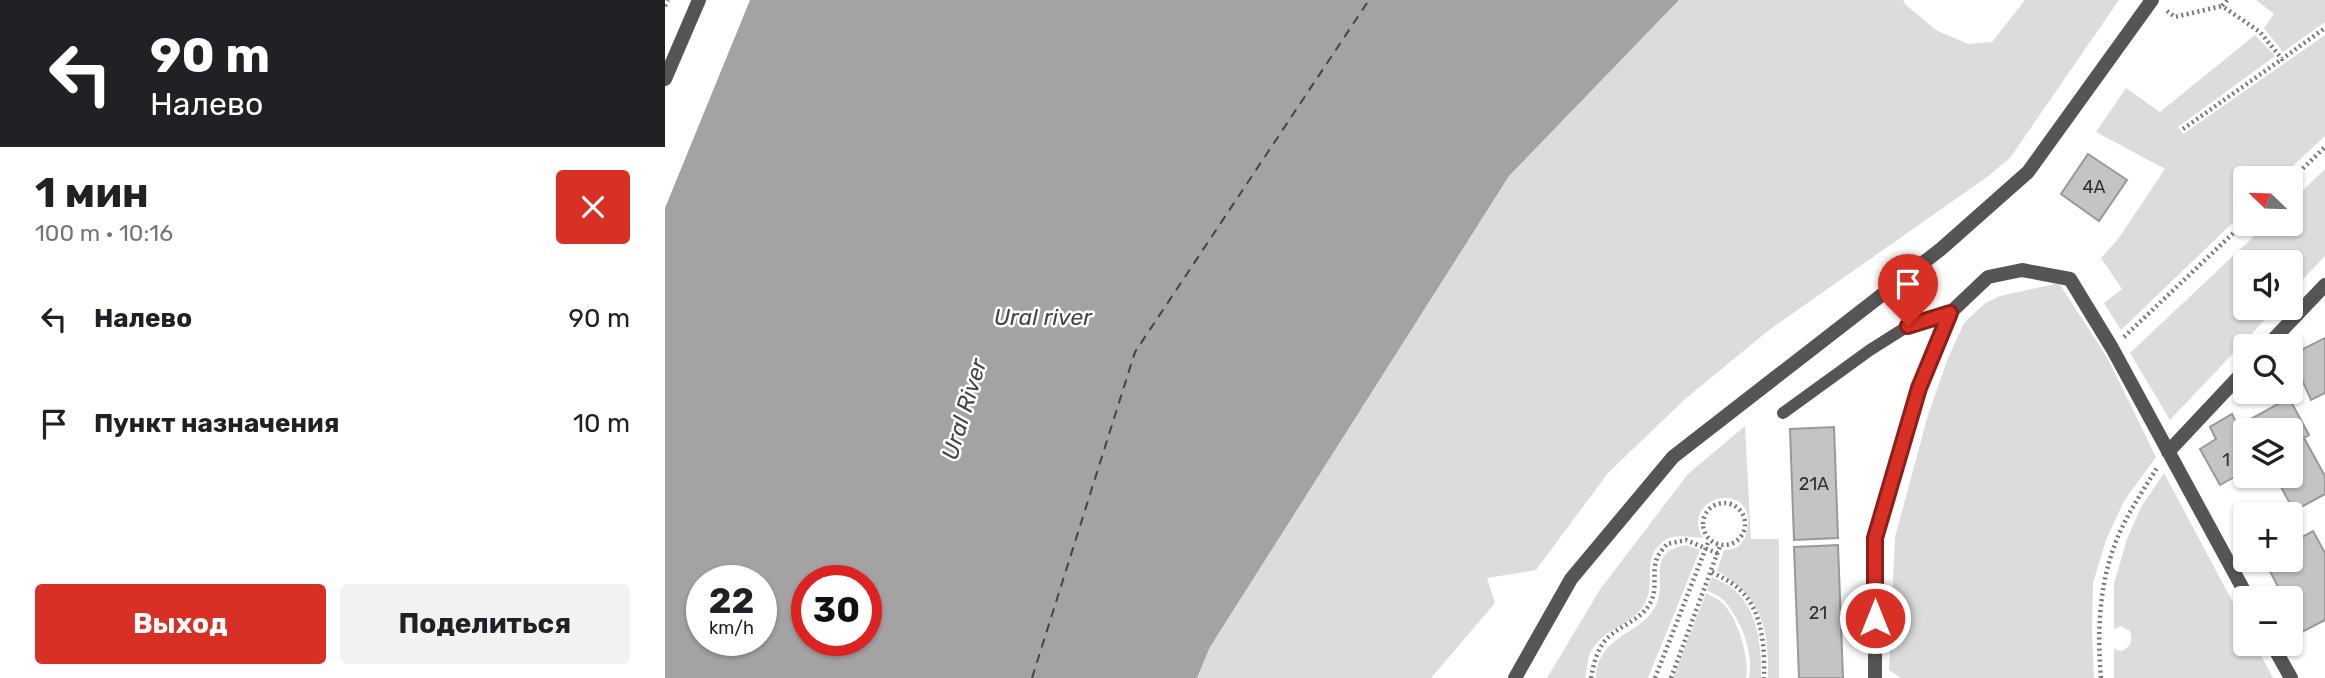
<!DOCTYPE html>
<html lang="ru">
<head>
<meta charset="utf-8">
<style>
  :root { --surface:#fff; --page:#f2f2f2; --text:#202124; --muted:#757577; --accent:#d93025 }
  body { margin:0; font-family:Rubik,sans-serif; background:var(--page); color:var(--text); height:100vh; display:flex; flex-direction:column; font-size:26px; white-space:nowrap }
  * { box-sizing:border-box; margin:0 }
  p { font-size:23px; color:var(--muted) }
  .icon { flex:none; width:38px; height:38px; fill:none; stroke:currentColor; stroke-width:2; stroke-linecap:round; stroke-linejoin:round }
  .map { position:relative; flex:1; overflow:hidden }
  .details { display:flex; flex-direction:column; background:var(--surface); width:665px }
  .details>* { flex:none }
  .hud { background:#202124; color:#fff; overflow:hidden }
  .needle { width:46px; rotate:293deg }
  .fabs { position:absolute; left:1568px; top:166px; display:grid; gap:14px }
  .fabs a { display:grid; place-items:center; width:70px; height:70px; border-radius:7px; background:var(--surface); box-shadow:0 2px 5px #0004; font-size:35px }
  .speed { position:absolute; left:21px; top:565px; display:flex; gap:14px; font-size:35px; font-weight:700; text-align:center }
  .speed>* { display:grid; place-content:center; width:91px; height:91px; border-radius:50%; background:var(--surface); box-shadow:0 2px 5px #0004; line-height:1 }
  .speed small { font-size:18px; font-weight:400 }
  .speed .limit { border:10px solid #d22; background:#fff; color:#111 }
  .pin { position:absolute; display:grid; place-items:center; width:60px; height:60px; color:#fff; margin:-72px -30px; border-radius:50% 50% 50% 0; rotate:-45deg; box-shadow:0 0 7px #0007 }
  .pin .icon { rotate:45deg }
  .me { position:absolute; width:77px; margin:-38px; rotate:0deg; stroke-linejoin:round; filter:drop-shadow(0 0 5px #0008) }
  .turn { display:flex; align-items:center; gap:24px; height:147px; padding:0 35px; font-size:32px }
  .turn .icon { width:91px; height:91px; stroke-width:2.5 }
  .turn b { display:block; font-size:49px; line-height:60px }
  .round { display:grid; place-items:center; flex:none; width:74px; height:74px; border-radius:7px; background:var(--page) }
  .summary { display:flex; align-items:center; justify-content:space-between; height:119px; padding:0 35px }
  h1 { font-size:42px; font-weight:700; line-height:52px }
  .button { display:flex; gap:14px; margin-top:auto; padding:14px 35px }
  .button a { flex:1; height:80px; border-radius:7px; background:var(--accent); color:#fff; font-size:28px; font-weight:700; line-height:80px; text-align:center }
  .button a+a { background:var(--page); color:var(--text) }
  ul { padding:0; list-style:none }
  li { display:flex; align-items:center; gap:21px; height:105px; padding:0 35px }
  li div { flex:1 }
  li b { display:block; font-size:26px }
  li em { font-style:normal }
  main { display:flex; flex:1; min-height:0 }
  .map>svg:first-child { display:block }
  .green { fill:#dcdcdc }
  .water { fill:#a3a3a3; fill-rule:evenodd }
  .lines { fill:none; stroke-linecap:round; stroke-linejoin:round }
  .ferry { stroke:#444; stroke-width:2; stroke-dasharray:9 7; stroke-linecap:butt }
  .building { fill:#c4c4c4; stroke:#999; stroke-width:2 }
  .path { stroke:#777; stroke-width:4.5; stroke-dasharray:2 3.5; stroke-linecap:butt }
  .service { stroke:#555; stroke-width:12 }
  .pedestrian { stroke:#555; stroke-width:14 }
  .minor { stroke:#555; stroke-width:14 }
  .route-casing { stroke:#8d1f18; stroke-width:18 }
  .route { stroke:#d93025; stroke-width:12 }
  .labels { text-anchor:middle; stroke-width:5; stroke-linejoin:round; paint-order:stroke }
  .number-label { font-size:18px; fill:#313131 }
  .water-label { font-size:23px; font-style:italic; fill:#444; stroke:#fff }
</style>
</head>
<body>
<main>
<section class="details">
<div class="hud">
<div class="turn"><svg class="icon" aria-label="left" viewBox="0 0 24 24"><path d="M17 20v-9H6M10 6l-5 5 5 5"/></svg><div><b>90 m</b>Налево</div></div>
</div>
<div class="summary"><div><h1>1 мин</h1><p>100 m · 10:16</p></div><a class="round" style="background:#d93025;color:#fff"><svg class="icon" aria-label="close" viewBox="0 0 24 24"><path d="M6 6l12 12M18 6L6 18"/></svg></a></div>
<ul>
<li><svg class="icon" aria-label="left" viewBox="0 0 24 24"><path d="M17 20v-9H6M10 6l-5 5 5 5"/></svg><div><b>Налево</b></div><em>90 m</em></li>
<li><svg class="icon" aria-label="arrive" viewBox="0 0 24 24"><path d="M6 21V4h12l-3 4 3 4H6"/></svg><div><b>Пункт назначения</b></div><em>10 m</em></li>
</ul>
<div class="button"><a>Выход</a><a>Поделиться</a></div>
</section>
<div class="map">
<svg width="1660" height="678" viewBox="0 0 1660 678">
  <rect width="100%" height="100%" fill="#fff"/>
  <path class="green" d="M 1014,0 L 1238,0 L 1240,4 L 1271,30 L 1303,44 L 1327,42 L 1360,0 L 1454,0 L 1345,158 L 1322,177 L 1104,330 L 1019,400 L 943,473 L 871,570 L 822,578 L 830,603 L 766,678 L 532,678 L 545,647 L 844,176 Z
    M 1591,0 L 1660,0 L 1660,22 L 1618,52 L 1599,28 L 1609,14 Z
    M 1590,35 L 1610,56 L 1513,127 L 1518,134 L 1660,35 L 1660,136 L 1615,178 L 1580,178 L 1580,211 L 1456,330 L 1439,303 L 1457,289 L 1436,258 L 1453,239 L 1500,169 L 1431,132 L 1461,88 L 1495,112 Z
    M 1660,169 L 1660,256 L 1626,292 L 1626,262 L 1580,262 L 1580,308 L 1611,308 L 1505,420 L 1465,353 L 1602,224 L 1626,224 L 1626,202 Z
    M 1394,283 L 1443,359 L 1491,457 L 1459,501 L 1441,540 L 1428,583 L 1427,632 L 1429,678 L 1236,678 L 1224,670 L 1230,537 L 1263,415 L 1283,358 L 1299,323 L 1319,304 L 1335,296 Z
    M 1080,426 L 1086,539 L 1114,539 L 1114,678 L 1103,678 C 1104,629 1097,597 1052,571 L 1059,550 C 1069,550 1076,547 1080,537 C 1098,488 1035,488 1033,522 C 1033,527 1036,534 1038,538 C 1023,537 1007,533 996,543 C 976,562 992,585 979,605 C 965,627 934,629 924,656 C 922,663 922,671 920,678 L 882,678 L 936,588 L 1023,474 Z
    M 1499,473 L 1580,625 L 1580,644 L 1590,644 L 1608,678 L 1449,678 L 1449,649 L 1457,651 C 1466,646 1468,641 1465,631 L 1456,626 L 1449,629 L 1449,584 L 1462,539 L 1476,507 Z
    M 1021,545 L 1035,550 L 983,678 L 931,678 C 932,637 973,635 989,609 C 1005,583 978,553 1021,545 Z
    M 1047,577 C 1053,580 1060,583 1066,587 C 1093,608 1097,647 1096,678 L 1084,678 C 1089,653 1077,623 1061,603 C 1057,597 1048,594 1042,590 Z
    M 1041,593 C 1045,596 1051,598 1055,601 C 1072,614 1085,658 1081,678 L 1008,678 Z"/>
  <path class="water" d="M 85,0 L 1014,0 L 844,176 L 545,647 L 532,678 L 0,678 L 0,208 ZM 37,581 L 96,581 L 96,640 L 37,640 ZM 201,581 L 201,640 L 142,640 L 142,581 Z"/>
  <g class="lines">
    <path class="ferry" d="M 367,678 L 470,352 L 704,0"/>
  </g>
  <path class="building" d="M 1423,154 L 1462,180 L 1434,221 L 1396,194 Z
    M 1660,338 L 1660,393 L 1646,400 L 1626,355 Z
    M 1624,398 L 1644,435 L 1639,438 L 1660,476 L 1660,494 L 1629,511 L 1610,476 L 1626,476 L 1626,430 L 1580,430 L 1580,471 L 1555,485 L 1535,449 L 1551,439 L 1545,427 L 1567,414 L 1573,426 Z
    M 1169,427 L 1173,538 L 1129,540 L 1125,429 Z
    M 1648,531 L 1660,553 L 1660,620 L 1637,632 L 1626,611 L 1626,598 L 1619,598 L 1599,560 L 1626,560 L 1626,543 Z
    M 1173,545 L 1178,678 L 1134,678 L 1129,547 Z"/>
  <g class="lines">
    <path class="path" d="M 1562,0 L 1557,6 L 1595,32 L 1617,59 L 1660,28
      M 0,6 L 3,0
      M 1502,11 L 1510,17 L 1557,6
      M 1518,129 L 1617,59
      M 1626,180 L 1660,147
      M 1459,337 L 1580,222
      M1038 524a21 21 0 1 1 42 0a21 21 0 1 1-42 0Z
      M 1047,572 C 1057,578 1067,582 1075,590 C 1098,611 1100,649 1099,678
      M 926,678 C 929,662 933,645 946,635 C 959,624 974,620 984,605 C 994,590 986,574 992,558 C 994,553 999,548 1002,544 L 1021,540 L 1054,554
      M 990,678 L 1044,540
      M 1006,678 L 1055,546
      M 1436,678 C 1432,634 1434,586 1450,544 C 1460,517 1477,492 1492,468"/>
    <path class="service" d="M 1118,413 L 1205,350 L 1243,326 L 1285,313"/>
    <path class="pedestrian" d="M 0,79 L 34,0
      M 850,678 L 906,579 L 1008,457 L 1276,249 L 1363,172 L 1487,0"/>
    <path class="minor" d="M 1602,346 L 1660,285
      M 1503,452 L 1580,370
      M 1607,644 L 1626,678
      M 1210,678 L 1210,538 L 1254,388 L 1285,313 L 1323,277 L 1357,270 L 1405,279 L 1447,348 L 1583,598"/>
  </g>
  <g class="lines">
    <defs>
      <path id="route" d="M 1210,618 L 1210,538 L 1254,388 L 1285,313 L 1243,326"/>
    </defs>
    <use href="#route" class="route-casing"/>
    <use href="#route" class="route"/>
  </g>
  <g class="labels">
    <g class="number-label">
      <text x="1429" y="193">4А</text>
      <text x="1561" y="466">1</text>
      <text x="1149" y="490">21А</text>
      <text x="1153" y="619">21</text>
    </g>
    <g class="water-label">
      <text x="378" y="325">Ural river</text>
      <text transform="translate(299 409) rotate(-73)" y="8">Ural River</text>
    </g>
  </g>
</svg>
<div class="fabs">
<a><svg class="needle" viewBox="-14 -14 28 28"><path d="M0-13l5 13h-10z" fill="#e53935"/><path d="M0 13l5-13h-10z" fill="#757577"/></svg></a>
<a><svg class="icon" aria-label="sound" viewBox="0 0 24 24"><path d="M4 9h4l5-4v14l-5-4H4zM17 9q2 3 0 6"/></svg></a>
<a><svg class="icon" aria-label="search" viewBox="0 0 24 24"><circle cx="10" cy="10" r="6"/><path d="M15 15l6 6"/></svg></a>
<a><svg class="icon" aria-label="layers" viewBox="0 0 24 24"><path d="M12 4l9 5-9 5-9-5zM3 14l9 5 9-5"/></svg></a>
<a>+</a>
<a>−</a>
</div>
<div class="speed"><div>22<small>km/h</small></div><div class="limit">30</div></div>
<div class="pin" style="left:1243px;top:326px;background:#d93025"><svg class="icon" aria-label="arrive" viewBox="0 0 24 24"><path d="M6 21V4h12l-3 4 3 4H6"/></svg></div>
<svg class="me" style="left:1210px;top:618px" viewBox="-20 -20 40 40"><circle r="17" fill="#d93025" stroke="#fff" stroke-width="3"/><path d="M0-11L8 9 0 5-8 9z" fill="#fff"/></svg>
</div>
</main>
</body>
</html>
